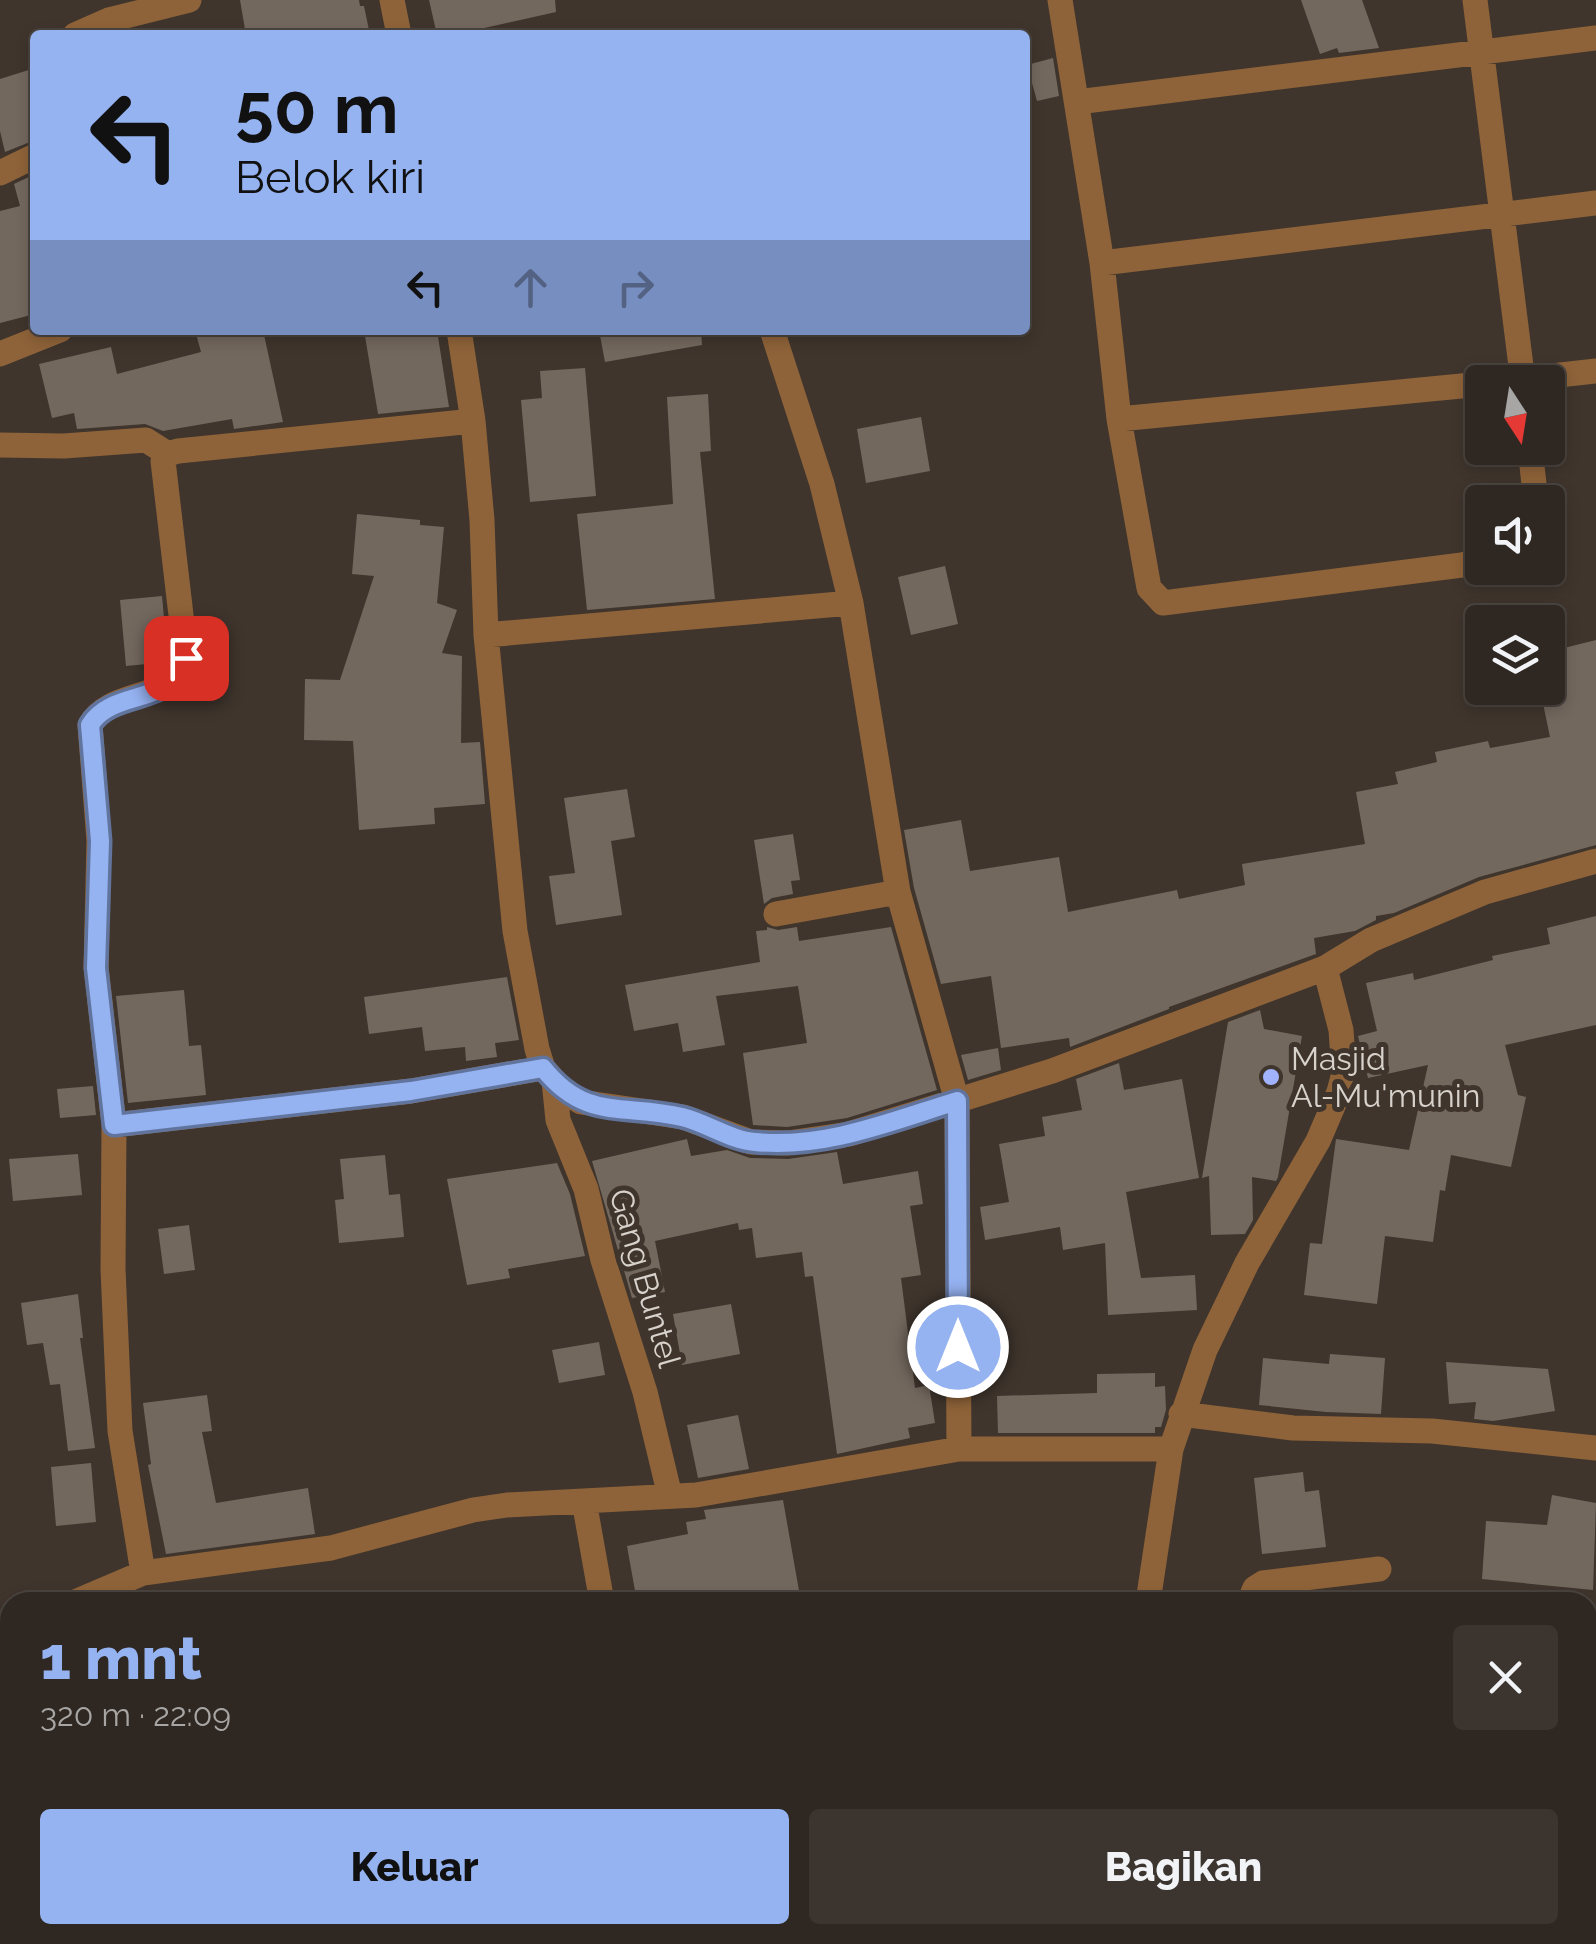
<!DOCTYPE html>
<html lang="id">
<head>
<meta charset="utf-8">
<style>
  :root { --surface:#2f2822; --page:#3b342f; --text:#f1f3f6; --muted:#a7a6a5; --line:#4a4440; --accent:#95b2f1 }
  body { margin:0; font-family:Raleway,sans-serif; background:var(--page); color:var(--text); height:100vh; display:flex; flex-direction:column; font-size:38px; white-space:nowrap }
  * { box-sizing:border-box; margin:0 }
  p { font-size:32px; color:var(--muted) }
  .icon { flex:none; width:55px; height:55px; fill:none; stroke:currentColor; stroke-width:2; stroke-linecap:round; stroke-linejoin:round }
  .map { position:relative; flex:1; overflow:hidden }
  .drawer { position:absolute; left:0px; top:1592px; width:1598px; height:352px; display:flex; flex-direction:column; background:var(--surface); border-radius:30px 30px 0 0; box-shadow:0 5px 15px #0003,0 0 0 2px var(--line) }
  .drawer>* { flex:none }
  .guide { position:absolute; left:30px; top:30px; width:1000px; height:305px; border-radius:10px; box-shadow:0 5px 15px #0003,0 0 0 2px var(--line); background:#95b2f1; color:#111; overflow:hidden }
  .needle { width:65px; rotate:168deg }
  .tools { position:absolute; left:1465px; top:365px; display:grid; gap:20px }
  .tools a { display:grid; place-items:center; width:100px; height:100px; border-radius:10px; background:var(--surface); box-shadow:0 5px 15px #0003,0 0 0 2px var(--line); font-size:50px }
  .pin { position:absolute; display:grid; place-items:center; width:85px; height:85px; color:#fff; margin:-42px; border-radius:20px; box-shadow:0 5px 15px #0006 }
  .me { position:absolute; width:110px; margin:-55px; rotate:0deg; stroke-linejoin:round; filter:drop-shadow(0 0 8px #0008) }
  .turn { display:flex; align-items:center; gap:35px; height:210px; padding:0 40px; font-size:45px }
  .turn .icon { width:130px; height:130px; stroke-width:2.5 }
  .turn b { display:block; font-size:70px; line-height:85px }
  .lanes { display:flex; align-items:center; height:95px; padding:0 40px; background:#0003; justify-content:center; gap:50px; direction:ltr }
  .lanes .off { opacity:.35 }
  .round { display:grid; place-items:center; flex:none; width:105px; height:105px; border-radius:10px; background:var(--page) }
  .overview { display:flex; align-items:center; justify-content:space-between; height:170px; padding:0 40px }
  h1 { font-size:60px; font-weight:800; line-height:75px; color:var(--accent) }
  .cta { display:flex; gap:20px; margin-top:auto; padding:20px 40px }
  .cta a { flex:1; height:115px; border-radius:10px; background:var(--accent); color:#111; font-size:40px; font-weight:800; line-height:115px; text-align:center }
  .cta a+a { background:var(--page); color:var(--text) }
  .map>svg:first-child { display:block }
  .building { fill:#73685e }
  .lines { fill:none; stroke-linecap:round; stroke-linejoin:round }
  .minor { stroke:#8f6339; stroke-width:25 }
  .route-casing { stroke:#61749d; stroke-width:25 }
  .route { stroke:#95b2f1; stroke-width:18 }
  .poi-dot { fill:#a1b3fd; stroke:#3f352d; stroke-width:4 }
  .labels { text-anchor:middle; stroke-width:10; stroke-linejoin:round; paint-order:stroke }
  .poi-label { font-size:32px; fill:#d8d2cc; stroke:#3f352d; text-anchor:start }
  .street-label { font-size:32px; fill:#d8d2cc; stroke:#3f352d }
</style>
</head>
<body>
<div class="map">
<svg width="1596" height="1944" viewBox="0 0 1596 1944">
  <rect width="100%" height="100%" fill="#3f352d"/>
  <path class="building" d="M 240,0 L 359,0 L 360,6 L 364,6 L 370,35 L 246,35 Z
    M 429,0 L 555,0 L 556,12 L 453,35 L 437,35 Z
    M 1301,0 L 1362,0 L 1379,48 L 1339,53 L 1337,48 L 1320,54 Z
    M 1053,58 L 1059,96 L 1037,101 L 1027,65 Z
    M 35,68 L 35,140 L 5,152 L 0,131 L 0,79 Z
    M 35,174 L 35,314 L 0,323 L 0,211 L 20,206 L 14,184 Z
    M 195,330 L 263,330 L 283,422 L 234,429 L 232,419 L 163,431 L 145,424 L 77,429 L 74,413 L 52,418 L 39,364 L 111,347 L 117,374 L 201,352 Z
    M 364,330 L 437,330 L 449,407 L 378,414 Z
    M 599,330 L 701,330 L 702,345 L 605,362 Z
    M 585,368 L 596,496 L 530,502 L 521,400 L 542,398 L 540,371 Z
    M 708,394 L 711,451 L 700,452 L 715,599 L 587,610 L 577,514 L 673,504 L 667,397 Z
    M 921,417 L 930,471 L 866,483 L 857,429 Z
    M 357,514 L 420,520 L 420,525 L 444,527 L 437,603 L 457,610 L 442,653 L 462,656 L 461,743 L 480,742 L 485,804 L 434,808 L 435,824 L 359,830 L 353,741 L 304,740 L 305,679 L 340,680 L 374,576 L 352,574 Z
    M 945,566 L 958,624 L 911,635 L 898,577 Z
    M 162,596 L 168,662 L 126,666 L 120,600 Z
    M 1596,640 L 1596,845 L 1479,877 L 1394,913 L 1376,916 L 1376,920 L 1355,931 L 1314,938 L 1316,954 L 1169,1007 L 1169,1009 L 1070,1047 L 1069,1038 L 1001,1048 L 991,976 L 941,984 L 914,888 L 904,830 L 961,820 L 970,871 L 1059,857 L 1068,912 L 1177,890 L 1179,899 L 1245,885 L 1242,864 L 1365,844 L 1356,792 L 1398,784 L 1395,772 L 1437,762 L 1435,752 L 1488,741 L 1490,748 L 1550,737 L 1540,689 L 1548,688 L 1548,652 Z
    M 627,789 L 635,837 L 611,841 L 622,915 L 556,925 L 549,876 L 575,873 L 564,798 Z
    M 793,834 L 800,880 L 791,881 L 793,894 L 772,898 L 764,904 L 754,840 Z
    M 1596,916 L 1596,1025 L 1505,1045 L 1518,1095 L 1526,1097 L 1511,1167 L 1451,1155 L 1445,1191 L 1440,1190 L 1433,1242 L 1385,1236 L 1377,1304 L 1304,1295 L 1310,1243 L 1322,1244 L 1336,1139 L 1409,1150 L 1428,1065 L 1368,1078 L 1358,1036 L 1377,1031 L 1366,983 L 1413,973 L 1414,980 L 1493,960 L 1492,956 L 1550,944 L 1547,928 Z
    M 767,927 L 778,930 L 797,927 L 799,941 L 891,927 L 937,1090 L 847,1118 L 787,1127 L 753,1125 L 743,1053 L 807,1043 L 798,986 L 716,996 L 725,1045 L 683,1052 L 678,1023 L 634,1031 L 625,985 L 760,962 L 756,931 L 767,930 Z
    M 507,977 L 519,1040 L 495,1043 L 497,1057 L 466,1061 L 465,1047 L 425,1051 L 422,1027 L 369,1034 L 364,997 Z
    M 184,990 L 189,1046 L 201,1045 L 206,1095 L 128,1103 L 116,996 Z
    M 1260,1010 L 1264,1029 L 1302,1036 L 1278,1177 L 1276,1181 L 1252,1177 L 1253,1220 L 1245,1234 L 1211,1235 L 1209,1176 L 1202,1178 L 1228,1022 Z
    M 998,1048 L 1001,1070 L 968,1080 L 961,1055 Z
    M 1119,1063 L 1124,1090 L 1182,1079 L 1199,1178 L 1126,1192 L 1141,1278 L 1195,1275 L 1197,1310 L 1108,1315 L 1105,1243 L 1063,1250 L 1060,1227 L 985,1240 L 980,1207 L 1009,1202 L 999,1144 L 1045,1136 L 1042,1117 L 1082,1110 L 1076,1079 Z
    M 93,1086 L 96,1115 L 60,1118 L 57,1089 Z
    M 687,1139 L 691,1156 L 727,1150 L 750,1158 L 788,1159 L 837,1152 L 843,1184 L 918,1171 L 923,1204 L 910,1206 L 921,1275 L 901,1278 L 915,1388 L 929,1385 L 935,1423 L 908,1428 L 910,1438 L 837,1454 L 813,1276 L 805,1277 L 802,1252 L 756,1258 L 752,1228 L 739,1230 L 738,1223 L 655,1241 L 665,1292 L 632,1298 L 592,1161 Z
    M 78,1154 L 82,1195 L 13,1201 L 9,1159 Z
    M 385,1155 L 389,1195 L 400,1194 L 404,1237 L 339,1243 L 335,1200 L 344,1199 L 340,1159 Z
    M 557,1163 L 570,1194 L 585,1256 L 508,1269 L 510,1278 L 467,1285 L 447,1179 Z
    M 189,1225 L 195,1270 L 164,1274 L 158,1229 Z
    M 78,1294 L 83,1338 L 80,1338 L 95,1448 L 68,1451 L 60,1384 L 50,1385 L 43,1343 L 27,1345 L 21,1303 Z
    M 731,1304 L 740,1354 L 682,1365 L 673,1314 Z
    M 599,1342 L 605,1375 L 559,1383 L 552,1350 Z
    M 1330,1354 L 1385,1358 L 1381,1414 L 1326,1412 L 1259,1405 L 1263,1358 L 1329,1364 Z
    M 1446,1362 L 1548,1369 L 1555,1411 L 1493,1421 L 1474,1419 L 1476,1402 L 1449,1404 Z
    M 1155,1373 L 1155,1387 L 1165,1386 L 1166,1410 L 1161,1427 L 1155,1427 L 1155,1433 L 998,1433 L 997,1396 L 1097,1393 L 1097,1374 Z
    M 207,1395 L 212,1431 L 202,1432 L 216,1503 L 308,1488 L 315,1534 L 166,1554 L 148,1465 L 151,1464 L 143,1403 Z
    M 738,1415 L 749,1469 L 698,1478 L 687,1425 Z
    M 91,1463 L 96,1522 L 56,1526 L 51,1467 Z
    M 1303,1472 L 1305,1492 L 1319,1490 L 1326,1547 L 1262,1554 L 1254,1478 Z
    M 1552,1495 L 1596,1503 L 1593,1590 L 1482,1579 L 1486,1521 L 1547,1525 Z
    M 783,1500 L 801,1602 L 637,1602 L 627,1546 L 688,1534 L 686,1522 L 706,1519 L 704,1510 Z"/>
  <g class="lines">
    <path class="minor" d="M 392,0 L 399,35
      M 1060,0 L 1102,263 L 1119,419 L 1149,588 L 1163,603 L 1462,565 L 1482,560
      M 1475,0 L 1523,382
      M 75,35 L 109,20 L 189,0
      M 1077,102 L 1596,38
      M 0,173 L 35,156
      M 1102,263 L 1596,203
      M 459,330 L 473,421 L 482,520 L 486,635 L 515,931 L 537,1049 L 543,1068 L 564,1092 L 581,1102 L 683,1117 L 751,1142 L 788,1143 L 849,1134 L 1052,1071 L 1325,968 L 1371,940 L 1485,892 L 1596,861
      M 0,354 L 60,330
      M 1497,382 L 1596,371
      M 1119,419 L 1482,384
      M 0,445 L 64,446 L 146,440 L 168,454
      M 1530,448 L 1536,502
      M 851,603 L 898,892 L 957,1101 L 959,1449
      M 486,635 L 851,603 L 822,484 L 772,330
      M 776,914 L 898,892
      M 554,1081 L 558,1120 L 586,1189 L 603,1260 L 645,1392 L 670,1496
      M 114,1125 L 411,1091 L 543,1068
      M 1181,1414 L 1293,1428 L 1432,1431 L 1596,1448
      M 584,1501 L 602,1602
      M 143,1573 L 120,1431 L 113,1269 L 114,1125 L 96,967 L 99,841 L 90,725 C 109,692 158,701 183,671 L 186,658 L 163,461 L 168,454 L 178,451 L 473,421
      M 75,1602 L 143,1573 L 331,1548 L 473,1510 L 507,1505 L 696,1495 L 959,1449 L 1171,1449
      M 1148,1602 L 1171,1449 L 1205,1350 L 1247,1263 L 1318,1141 L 1339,1092 L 1344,1073 L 1341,1030 L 1325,968
      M 1249,1602 L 1255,1588 L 1263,1583 L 1379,1569
      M 0,1632 L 10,1628
      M 1588,1898 L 1596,1900
      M 1098,1944 L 1099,1935
      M 1326,1944 L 1327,1935"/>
  </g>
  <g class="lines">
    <defs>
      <path id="route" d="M 186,658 C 177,706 112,688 90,725 L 100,841 L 96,968 L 114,1125 L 411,1091 L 543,1068 C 586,1122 624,1103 682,1117 C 707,1123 730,1140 755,1142 C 825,1149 892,1121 957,1101 L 958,1347"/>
    </defs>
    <use href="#route" class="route-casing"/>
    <use href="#route" class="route"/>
  </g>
  <circle class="poi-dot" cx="1271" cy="1077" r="10"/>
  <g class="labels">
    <g class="poi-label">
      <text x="1291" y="1070">Masjid<tspan x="1291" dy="37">Al-Mu'munin</tspan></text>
    </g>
    <g class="street-label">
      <text transform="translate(645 1278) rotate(74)" y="11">Gang Buntel</text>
    </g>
  </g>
</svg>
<div class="tools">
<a><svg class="needle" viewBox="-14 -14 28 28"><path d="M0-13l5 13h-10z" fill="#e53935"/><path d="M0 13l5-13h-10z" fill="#a7a6a5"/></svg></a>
<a><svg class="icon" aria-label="sound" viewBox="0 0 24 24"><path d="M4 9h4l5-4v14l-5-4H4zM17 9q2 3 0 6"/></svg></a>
<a><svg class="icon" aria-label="layers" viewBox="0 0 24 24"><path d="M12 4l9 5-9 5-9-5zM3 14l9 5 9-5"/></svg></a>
</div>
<div class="pin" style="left:186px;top:658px;background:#d93025"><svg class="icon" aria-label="arrive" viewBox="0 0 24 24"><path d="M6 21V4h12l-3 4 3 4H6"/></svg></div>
<svg class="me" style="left:958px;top:1347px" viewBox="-20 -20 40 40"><circle r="17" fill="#95b2f1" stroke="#fff" stroke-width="3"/><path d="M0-11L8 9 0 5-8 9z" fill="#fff"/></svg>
<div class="guide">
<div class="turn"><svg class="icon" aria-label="left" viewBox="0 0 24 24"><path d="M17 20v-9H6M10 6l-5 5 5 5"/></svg><div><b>50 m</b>Belok kiri</div></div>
<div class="lanes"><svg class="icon" aria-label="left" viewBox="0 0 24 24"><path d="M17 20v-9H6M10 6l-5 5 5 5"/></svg><svg class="icon off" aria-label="ahead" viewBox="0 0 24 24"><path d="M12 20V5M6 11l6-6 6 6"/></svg><svg class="icon off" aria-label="right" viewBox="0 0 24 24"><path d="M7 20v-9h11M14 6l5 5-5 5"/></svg></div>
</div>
<section class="drawer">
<div class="overview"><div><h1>1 mnt</h1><p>320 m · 22:09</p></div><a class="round"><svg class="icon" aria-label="close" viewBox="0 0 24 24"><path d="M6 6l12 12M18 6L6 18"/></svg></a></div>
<div class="cta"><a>Keluar</a><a>Bagikan</a></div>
</section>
</div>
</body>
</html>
